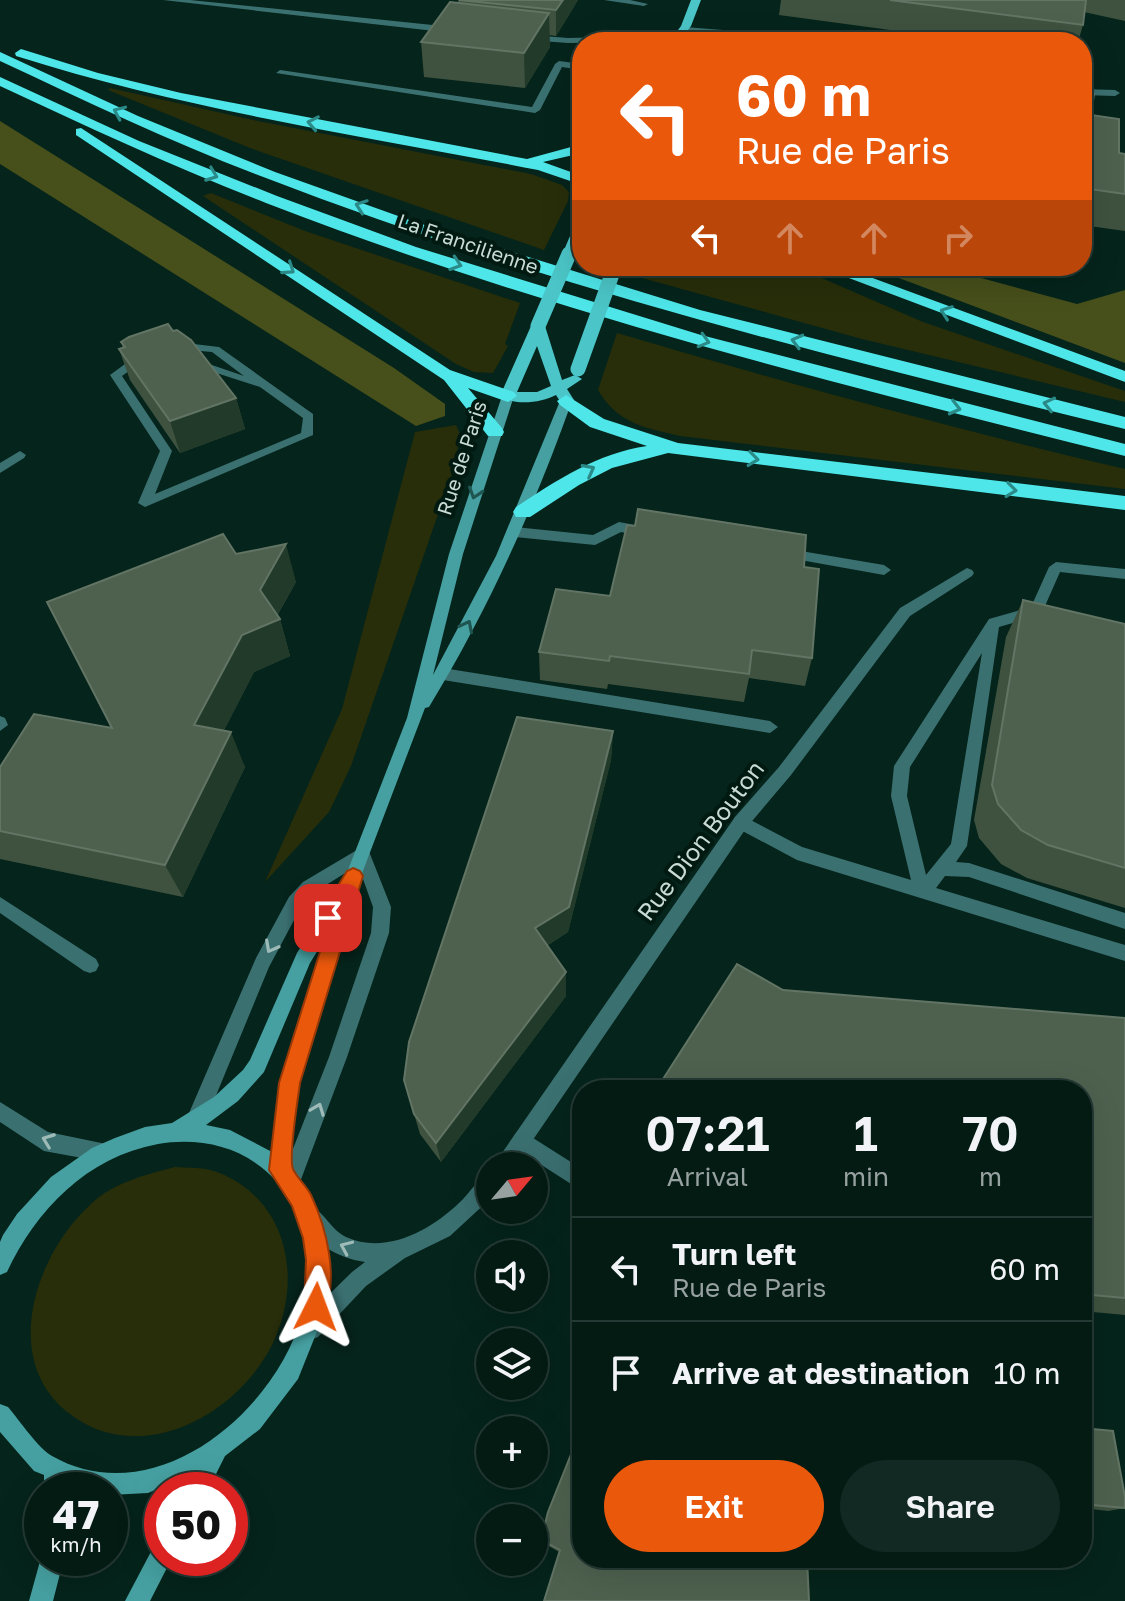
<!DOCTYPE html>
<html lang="en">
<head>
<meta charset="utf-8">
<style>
  :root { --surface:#041b14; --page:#122822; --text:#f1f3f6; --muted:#97a1a0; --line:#253934; --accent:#ea580c }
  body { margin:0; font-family:"Golos Text",sans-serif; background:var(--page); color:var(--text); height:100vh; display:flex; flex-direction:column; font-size:30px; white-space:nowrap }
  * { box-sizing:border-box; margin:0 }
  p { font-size:26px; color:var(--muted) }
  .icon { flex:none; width:44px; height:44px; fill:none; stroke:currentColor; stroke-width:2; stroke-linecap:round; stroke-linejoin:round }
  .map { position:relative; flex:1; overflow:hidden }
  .panel { position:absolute; left:572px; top:1080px; width:520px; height:488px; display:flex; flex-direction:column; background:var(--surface); border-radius:32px; box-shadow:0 8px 32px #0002,0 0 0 2px var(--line) }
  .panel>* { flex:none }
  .hud { position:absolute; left:572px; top:32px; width:520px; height:244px; border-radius:32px; box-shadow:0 8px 32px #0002,0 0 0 2px var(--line); background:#ea580c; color:#fff; overflow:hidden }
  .needle { width:52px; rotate:61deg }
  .fabs { position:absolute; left:476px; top:1152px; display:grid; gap:16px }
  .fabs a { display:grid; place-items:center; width:72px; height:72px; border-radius:50%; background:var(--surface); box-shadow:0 8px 32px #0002,0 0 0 2px var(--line); font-size:40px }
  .speed { position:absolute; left:24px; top:1472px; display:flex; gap:16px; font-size:40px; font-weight:700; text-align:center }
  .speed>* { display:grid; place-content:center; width:104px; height:104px; border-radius:50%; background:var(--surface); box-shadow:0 8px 32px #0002,0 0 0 2px var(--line); line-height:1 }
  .speed small { font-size:20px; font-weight:400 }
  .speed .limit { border:12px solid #d22; background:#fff; color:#111 }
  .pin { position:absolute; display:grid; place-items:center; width:68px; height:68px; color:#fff; margin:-34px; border-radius:16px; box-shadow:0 4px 12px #0006 }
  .me { position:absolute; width:88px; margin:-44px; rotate:3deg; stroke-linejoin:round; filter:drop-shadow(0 0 6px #0008) }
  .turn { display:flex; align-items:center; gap:28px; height:168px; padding:0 32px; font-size:36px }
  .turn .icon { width:104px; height:104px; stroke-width:2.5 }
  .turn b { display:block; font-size:56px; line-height:68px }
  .lanes { display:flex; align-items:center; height:76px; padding:0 32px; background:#0003; justify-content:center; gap:40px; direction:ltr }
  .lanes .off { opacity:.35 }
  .eta { display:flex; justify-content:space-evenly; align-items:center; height:136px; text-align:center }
  .eta b { font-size:48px; font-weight:600; line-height:56px }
  .primary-button { display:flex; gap:16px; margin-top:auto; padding:16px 32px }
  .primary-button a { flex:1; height:92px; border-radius:48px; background:var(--accent); color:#fff; font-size:32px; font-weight:600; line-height:92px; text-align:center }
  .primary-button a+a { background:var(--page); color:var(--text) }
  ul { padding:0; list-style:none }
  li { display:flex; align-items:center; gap:24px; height:104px; padding:0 32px; border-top:2px solid var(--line) }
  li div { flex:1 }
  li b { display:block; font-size:30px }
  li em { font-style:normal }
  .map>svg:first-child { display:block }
  .green { fill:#282e0a }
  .forest { fill:#474f1b }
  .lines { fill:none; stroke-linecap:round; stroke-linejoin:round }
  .lane { fill:#3b7071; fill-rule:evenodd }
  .street { fill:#3b7071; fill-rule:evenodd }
  .secondary { fill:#46a0a1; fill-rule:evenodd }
  .primary { fill:#4bc5c7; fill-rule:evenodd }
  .highway { fill:#4ee6e9; fill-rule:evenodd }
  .primary-bridge-far1 { stroke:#4bc5c7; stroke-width:12 }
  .primary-bridge { stroke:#4bc5c7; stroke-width:15 }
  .wall { fill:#3f523f }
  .shaded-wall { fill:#223a2a }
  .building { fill:#4e614f; stroke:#627464; stroke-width:2 }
  .oneway { stroke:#2b8a88 }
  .oneway2 { stroke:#205652 }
  .oneway3 { stroke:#9fbbb7 }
  .route { fill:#ea580c; stroke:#983908; stroke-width:2 }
  .labels { text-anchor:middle; stroke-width:8; stroke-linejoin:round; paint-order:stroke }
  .far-street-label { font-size:20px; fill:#cadbd5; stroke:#001a12 }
  .street-label { font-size:24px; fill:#cadbd5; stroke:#001a12 }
</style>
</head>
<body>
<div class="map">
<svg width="1125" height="1601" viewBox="0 0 1125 1601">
  <rect width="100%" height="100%" fill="#05241b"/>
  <path class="green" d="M 110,88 L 253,120 L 531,174 L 562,185 L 569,192 L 568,201 L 544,250 L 250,148 L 108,90 Z
    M 211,193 L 305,231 L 520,303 L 505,344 L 508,346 L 493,373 L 474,372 L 456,364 L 203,196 Z
    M 639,266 L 794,266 L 923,322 L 1125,391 L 1125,402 L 862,339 L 635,276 Z
    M 617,333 C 785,383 954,429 1125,469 L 1125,489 L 680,436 C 645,428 617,423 598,390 Z
    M 456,425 L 460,434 L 455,465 L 351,766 L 329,812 L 265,882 L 342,709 L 415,432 Z
    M 175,1167 C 188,1168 204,1167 217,1172 C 288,1199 304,1280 272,1345 C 235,1418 136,1469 66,1411 C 0,1356 37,1252 92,1203 C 115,1182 145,1175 175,1167 Z"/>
  <path class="forest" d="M 0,121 L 394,368 L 445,404 L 445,416 L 416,426 L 0,164 Z
    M 867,266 L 937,266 L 1077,304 L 1125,290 L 1125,363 Z"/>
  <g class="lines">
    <path class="lane" d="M 163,0 L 190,0 L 452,27 L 456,30 L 452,33 Z
      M 604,0 L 630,0 L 648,4 L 644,6 Z
      M 685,27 L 723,30 L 760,42 L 682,32 L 681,30 Z
      M 531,35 L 568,38 L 657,36 L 680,39 L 676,42 L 568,43 L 528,40 L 527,38 Z
      M 559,61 L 582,64 L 582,70 L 562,67 L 540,110 L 535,113 L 276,73 L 280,70 L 532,107 L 555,64 Z
      M 1082,89 L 1115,90 L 1120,93 L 1115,96 L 1082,95 Z
      M 177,342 L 219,347 L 313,414 L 313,435 L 145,507 L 138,503 L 160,451 L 110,375 L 140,353 ZM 178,349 L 212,352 L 244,376 L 209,364 L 201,358 L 191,360 L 201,368 L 260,387 L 303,418 L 301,433 L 155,494 L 172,451 L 122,376 L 148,357 Z
      M 20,451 L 26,455 L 24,458 L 0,473 L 0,463 Z
      M 619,522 L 646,527 L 653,532 L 646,537 L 621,532 L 595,545 L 515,537 L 508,532 L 515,527 L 593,535 Z
      M 783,548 L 884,565 L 891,570 L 884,575 L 778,556 L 776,553 Z
      M 1056,562 L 1125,569 L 1125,579 L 1060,572 L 1041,615 L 999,627 L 967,846 L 956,862 L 969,863 L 1125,913 L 1125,929 L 969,877 L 945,876 L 936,888 L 1125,945 L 1125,961 L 797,860 L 735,827 L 733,822 L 735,817 L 741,815 L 802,847 L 911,880 L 891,796 L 894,766 L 989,619 L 1031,607 L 1049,567 ZM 982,653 L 951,844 L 926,875 L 907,796 L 910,767 Z
      M 443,668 L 770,721 L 778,727 L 770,733 L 443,680 L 436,674 Z
      M 0,716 L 5,718 L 8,725 L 0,731 Z
      M 362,847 L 368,849 L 370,854 L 391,907 L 389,933 L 347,1057 L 300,1182 L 297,1189 L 290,1192 L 283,1189 L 280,1182 L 329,1057 L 371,933 L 373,907 L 358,865 L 315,892 L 301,907 L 269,967 L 203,1127 L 196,1129 L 189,1127 L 186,1120 L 256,958 L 289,897 L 303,882 Z
      M 0,897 L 96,959 L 99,965 L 96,971 L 90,973 L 84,971 L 0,913 Z
      M 522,1131 L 582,1169 L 582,1191 L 515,1148 L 512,1141 L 515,1134 Z"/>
    <path class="street" d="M 967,568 L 972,570 L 974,573 L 972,576 L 910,616 L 791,775 L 747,827 L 515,1166 L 493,1166 L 735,817 L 779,767 L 900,608 Z
      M 0,1102 L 48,1132 L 111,1145 L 114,1152 L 111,1159 L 104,1162 L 44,1151 L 0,1122 Z
      M 490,1174 L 490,1199 L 450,1236 L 405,1258 L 366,1286 L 318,1337 L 310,1340 L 302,1337 L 299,1329 L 302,1321 L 352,1272 L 365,1262 C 337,1258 310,1242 299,1215 L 302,1208 L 309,1205 C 324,1211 331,1230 346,1237 C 385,1255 430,1231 459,1203 C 469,1194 477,1179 490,1174 Z"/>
    <path class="secondary" d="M 508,392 L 514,396 L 463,554 L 433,675 L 496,556 L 560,401 L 566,397 L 572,401 C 534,508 488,610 429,707 L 425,708 L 361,876 L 299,1083 L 290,1167 L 311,1198 L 325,1240 L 327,1252 L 324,1314 L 298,1379 L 260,1429 L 225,1456 L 208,1490 L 185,1490 L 191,1475 L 148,1493 L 110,1495 L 110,1490 L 79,1490 L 66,1485 L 66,1490 L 44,1490 L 44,1475 L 34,1471 L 0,1432 L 0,1404 L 8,1407 C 20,1421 38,1448 52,1456 C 154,1514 275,1413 302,1315 C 306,1303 305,1287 306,1273 C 308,1231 295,1194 261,1167 C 232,1144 194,1138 158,1144 C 87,1157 36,1210 7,1272 L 0,1275 L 0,1242 L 3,1235 L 17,1214 L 51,1177 L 92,1148 L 115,1138 L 145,1127 L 172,1123 L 214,1097 L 243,1070 L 250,1060 L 297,953 L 336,890 L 341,888 L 407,718 L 449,554 L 502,396 ZM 326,937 L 281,1083 L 272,1152 L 230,1130 L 206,1125 L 238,1101 L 264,1072 L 310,963 Z
      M 162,1542 L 162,1558 L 172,1558 L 150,1601 L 125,1601 L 154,1546 Z
      M 42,1554 L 42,1558 L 64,1558 L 53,1601 L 29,1601 Z"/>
    <path class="primary" d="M 691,0 L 701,0 L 691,26 L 679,42 L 669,42 L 681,26 Z
      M 538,322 L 545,326 L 562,380 L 575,375 L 582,379 L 567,389 L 574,400 L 571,403 L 561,403 L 556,395 C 541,403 514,406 500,396 L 531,326 ZM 537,346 L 551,386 L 537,392 L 517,392 Z"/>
    <path class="highway" d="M 21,49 L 98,73 L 181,93 L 527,159 L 582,144 L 582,153 L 543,162 L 582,176 L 582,185 L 538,170 C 364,136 186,110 16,56 L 15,53 Z
      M 0,52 L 138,116 L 275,172 L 415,222 L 700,310 L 1125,417 L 1125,429 C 835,358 545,286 266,178 C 175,144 88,102 0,61 Z
      M 0,77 L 139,141 L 277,196 L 416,247 L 701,335 L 1125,444 L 1125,456 C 836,384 545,311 266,203 C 176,168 88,127 0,86 Z
      M 81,128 L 450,370 L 514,392 L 517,396 L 508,402 L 468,388 L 502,428 L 504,432 L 502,436 L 488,436 L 444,380 L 76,135 L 76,129 Z
      M 817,266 L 840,266 L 1125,371 L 1125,382 Z
      M 566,395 L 604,419 L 678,443 L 1125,496 L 1125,510 L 668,453 L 612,468 L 579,485 L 530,517 L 516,517 L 513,512 L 516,507 C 557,480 598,453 647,446 L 590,427 L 560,405 L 557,401 Z"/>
    <path class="primary-bridge-far1" d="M 568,256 L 582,223"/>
    <path class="primary-bridge" d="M 538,326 L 569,254
      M 578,369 L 615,266"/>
  </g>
  <path class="wall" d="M 458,0 L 578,0 L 556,36 L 549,35 L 550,47 L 525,88 L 424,77 L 421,42 L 458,3 Z
    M 781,0 L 1125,0 L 1125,21 L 1084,12 L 1083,25 L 1078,42 L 979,42 L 779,15 Z
    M 1082,92 L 1091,115 L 1119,153 L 1125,154 L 1125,231 L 1082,225 Z
    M 173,331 L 236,398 L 245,429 L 180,453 L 130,380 L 119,349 L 123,348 L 121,342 Z
    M 236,554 L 296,582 L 277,616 L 280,619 L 290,656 L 254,672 L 224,730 L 245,767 L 183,897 L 0,859 L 0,767 L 112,728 Z
    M 804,567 L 812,658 L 805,686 L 749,678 L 744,702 L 608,684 L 607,689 L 540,680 L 539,652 L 610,596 Z
    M 1023,600 L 1125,624 L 1125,908 L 1027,878 L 1001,864 L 979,838 L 974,820 L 1006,637 Z
    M 613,731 L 611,760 L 568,932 L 548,945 L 566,996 L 441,1162 L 420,1134 L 404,1080 Z
    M 783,990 L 1125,1018 L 1125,1315 L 1082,1311 L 1082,1090 Z
    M 1082,1428 L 1125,1508 L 1108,1511 L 1082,1508 Z
    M 576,1442 L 559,1552 L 542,1542 L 541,1540 Z"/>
  <path class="shaded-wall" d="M 563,0 L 578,0 L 556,36 L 556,10 Z
    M 549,13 L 550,47 L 525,88 L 524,53 Z
    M 236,398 L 245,429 L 180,453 L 170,421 Z
    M 286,544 L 296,582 L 274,621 L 280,619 L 290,656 L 254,672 L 209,760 L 194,725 L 260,590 Z
    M 613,731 L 611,760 L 568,932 L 536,952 L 535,928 Z
    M 231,732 L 245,767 L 183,897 L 165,865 Z
    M 566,972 L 566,996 L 441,1162 L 436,1143 Z"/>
  <path class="building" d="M 459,0 L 563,0 L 556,10 Z
    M 890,0 L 1086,0 L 1083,25 Z
    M 450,2 L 549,13 L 524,53 L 421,42 Z
    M 1082,92 L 1094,94 L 1091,115 L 1119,119 L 1119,153 L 1125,154 L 1125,194 L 1082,188 Z
    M 168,324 L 173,331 L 177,330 L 191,340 L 236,398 L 170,421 L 119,349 L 125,347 L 121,342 L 129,337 Z
    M 638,509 L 806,535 L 804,567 L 819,569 L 812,658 L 752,650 L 749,674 L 610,656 L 609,661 L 539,652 L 556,589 L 610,596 L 627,525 L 635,526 Z
    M 223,534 L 236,554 L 286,544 L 260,590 L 280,619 L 242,635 L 194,725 L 231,732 L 165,865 L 0,831 L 0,767 L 34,714 L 112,728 L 47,602 Z
    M 1023,600 L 1125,624 L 1125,868 L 1048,845 L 1021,830 L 998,804 L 992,785 Z
    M 517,717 L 613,731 L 569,907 L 535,928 L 566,972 L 436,1143 L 414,1114 L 404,1080 L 409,1042 Z
    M 737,964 L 783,990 L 1125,1018 L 1125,1298 L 1082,1294 L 1082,1090 L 656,1090 Z
    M 1082,1428 L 1113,1431 L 1125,1497 L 1125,1508 L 1082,1504 Z
    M 582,1431 L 582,1558 L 807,1558 L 809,1601 L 544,1601 L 560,1550 L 541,1540 L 548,1512 L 576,1442 Z"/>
  <defs><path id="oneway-chevron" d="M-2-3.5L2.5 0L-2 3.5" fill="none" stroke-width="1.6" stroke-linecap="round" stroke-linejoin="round" transform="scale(2)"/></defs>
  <g class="oneway">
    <use href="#oneway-chevron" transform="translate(119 112) rotate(-156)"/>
    <use href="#oneway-chevron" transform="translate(313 123) rotate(-169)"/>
    <use href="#oneway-chevron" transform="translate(212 175) rotate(21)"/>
    <use href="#oneway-chevron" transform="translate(361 206) rotate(-160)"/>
    <use href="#oneway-chevron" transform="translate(456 264) rotate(18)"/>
    <use href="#oneway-chevron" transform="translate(289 269) rotate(34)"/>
    <use href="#oneway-chevron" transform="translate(946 312) rotate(-160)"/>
    <use href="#oneway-chevron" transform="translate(704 341) rotate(16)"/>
    <use href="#oneway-chevron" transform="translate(797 341) rotate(-165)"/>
    <use href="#oneway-chevron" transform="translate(1049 404) rotate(-167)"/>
    <use href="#oneway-chevron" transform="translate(955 408) rotate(14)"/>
    <use href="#oneway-chevron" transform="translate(753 459) rotate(7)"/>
    <use href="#oneway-chevron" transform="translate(589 470) rotate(-28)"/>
    <use href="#oneway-chevron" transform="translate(1011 490) rotate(7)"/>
  </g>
  <g class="oneway2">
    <use href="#oneway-chevron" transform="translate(475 493) rotate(108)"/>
    <use href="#oneway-chevron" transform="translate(467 626) rotate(-63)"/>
  </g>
  <g class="oneway3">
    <use href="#oneway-chevron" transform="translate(271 947) rotate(118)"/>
    <use href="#oneway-chevron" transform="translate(318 1109) rotate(-69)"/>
    <use href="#oneway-chevron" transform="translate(48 1140) rotate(-159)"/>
    <use href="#oneway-chevron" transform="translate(346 1247) rotate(-156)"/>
  </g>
  <path class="route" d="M 353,868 L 360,871 L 363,876 L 300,1083 C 298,1099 288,1157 293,1169 C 297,1178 306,1185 311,1195 C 327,1229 339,1278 324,1315 L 316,1319 L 307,1315 L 304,1307 L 306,1260 L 303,1238 L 292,1206 L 269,1170 L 279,1083 L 328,926 L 321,924 L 318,918 L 347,871 Z"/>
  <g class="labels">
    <g class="far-street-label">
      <text transform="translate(468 244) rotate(19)" y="7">La Francilienne</text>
      <text transform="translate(462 458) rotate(-72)" y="7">Rue de Paris</text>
    </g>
    <g class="street-label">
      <text transform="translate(701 841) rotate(-53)" y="8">Rue Dion Bouton</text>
    </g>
  </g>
</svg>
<div class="fabs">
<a><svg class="needle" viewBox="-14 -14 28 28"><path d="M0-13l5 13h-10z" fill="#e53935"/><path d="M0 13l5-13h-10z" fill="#97a1a0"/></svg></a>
<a><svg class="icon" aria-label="sound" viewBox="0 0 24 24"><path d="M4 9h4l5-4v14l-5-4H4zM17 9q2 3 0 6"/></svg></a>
<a><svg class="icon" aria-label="layers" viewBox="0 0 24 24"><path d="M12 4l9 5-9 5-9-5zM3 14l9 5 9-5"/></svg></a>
<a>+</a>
<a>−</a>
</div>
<div class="speed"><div>47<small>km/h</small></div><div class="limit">50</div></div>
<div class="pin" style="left:328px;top:918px;background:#d93025"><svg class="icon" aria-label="arrive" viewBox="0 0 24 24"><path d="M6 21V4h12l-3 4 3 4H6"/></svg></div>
<svg class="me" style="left:316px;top:1307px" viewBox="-20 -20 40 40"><path d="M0-17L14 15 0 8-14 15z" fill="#ea580c" stroke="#fff" stroke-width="4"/></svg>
<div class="hud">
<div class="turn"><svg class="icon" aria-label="left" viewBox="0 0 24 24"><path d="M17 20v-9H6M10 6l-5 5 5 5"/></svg><div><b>60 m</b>Rue de Paris</div></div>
<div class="lanes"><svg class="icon" aria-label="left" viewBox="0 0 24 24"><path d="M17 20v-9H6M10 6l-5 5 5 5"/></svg><svg class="icon off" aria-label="ahead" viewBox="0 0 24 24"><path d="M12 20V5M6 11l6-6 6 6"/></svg><svg class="icon off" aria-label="ahead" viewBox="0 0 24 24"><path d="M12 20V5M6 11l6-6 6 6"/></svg><svg class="icon off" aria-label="right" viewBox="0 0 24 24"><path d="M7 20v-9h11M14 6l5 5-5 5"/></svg></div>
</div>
<section class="panel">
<div class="eta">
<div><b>07:21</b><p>Arrival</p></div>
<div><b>1</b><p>min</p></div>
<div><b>70</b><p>m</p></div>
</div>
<ul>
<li><svg class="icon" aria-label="left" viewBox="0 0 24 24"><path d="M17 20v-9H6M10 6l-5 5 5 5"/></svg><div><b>Turn left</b><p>Rue de Paris</p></div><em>60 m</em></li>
<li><svg class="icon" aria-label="arrive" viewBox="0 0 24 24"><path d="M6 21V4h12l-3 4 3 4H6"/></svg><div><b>Arrive at destination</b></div><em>10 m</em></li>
</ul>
<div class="primary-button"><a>Exit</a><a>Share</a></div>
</section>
</div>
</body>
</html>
